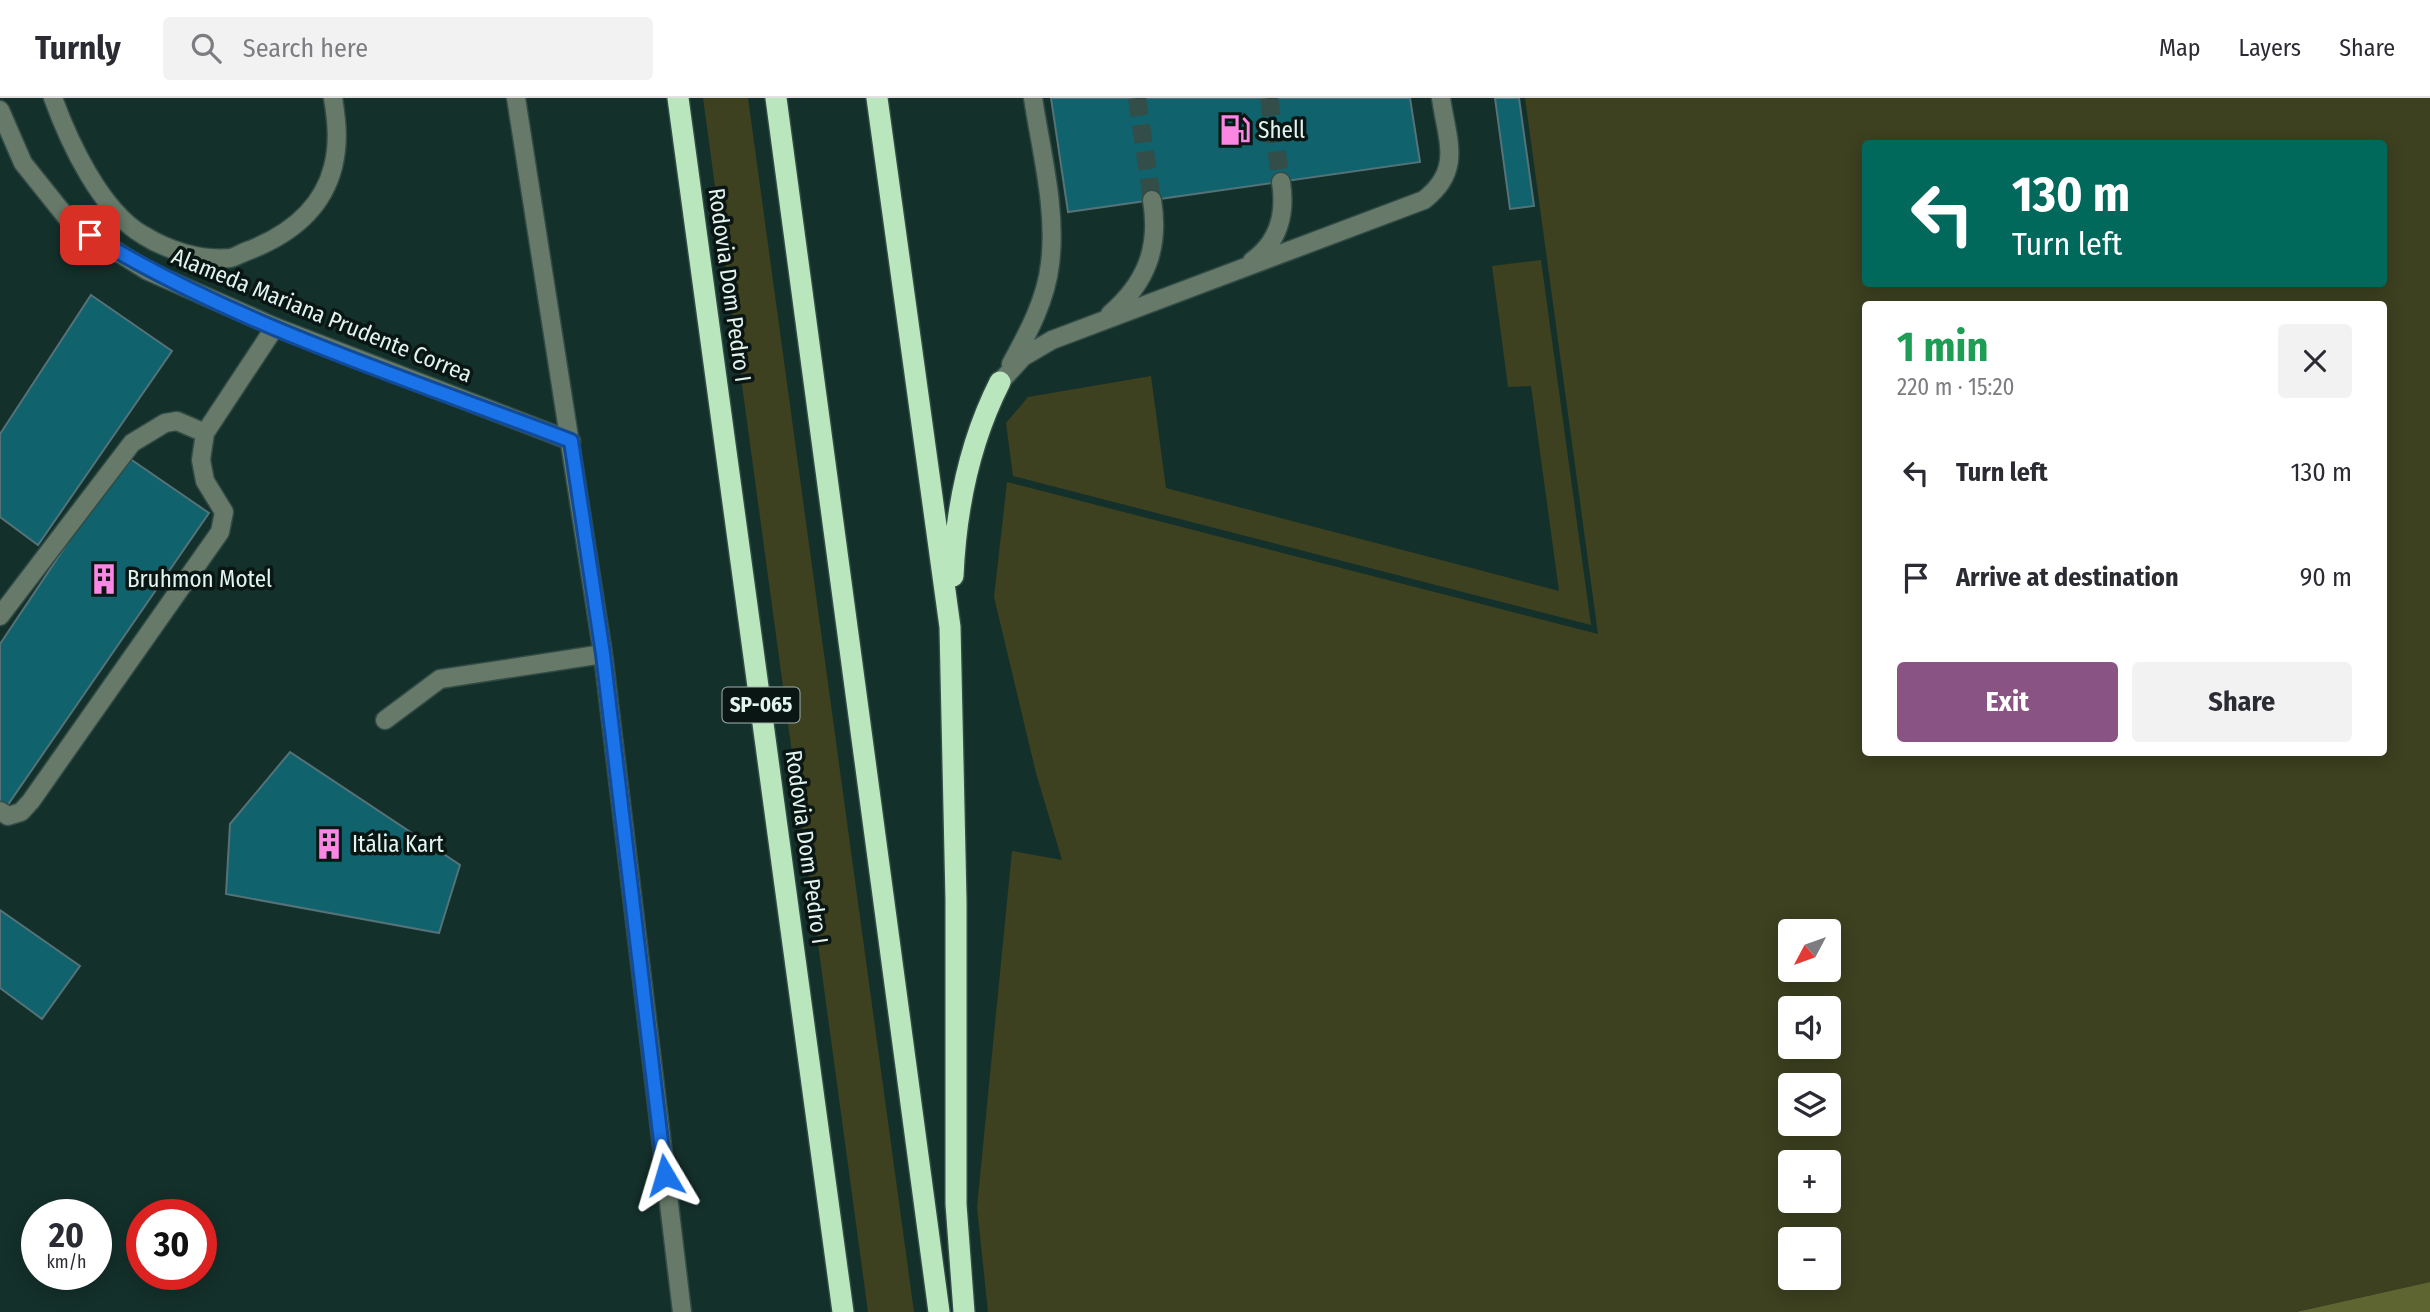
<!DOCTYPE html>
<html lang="en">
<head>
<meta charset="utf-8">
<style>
  :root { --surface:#fff; --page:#f2f2f3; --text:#2b2b33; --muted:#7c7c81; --line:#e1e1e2; --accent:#895483 }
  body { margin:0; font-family:"Fira Sans Condensed",sans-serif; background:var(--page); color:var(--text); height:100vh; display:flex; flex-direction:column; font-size:26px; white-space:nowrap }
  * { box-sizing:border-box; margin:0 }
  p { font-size:23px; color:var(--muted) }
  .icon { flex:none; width:38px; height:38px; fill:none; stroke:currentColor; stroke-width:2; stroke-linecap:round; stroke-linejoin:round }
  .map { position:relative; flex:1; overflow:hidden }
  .drawer { position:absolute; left:1862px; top:203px; width:525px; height:455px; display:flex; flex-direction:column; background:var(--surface); border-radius:7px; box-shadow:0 4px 18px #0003 }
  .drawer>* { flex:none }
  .hud { position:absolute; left:1862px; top:42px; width:525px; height:147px; border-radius:7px; box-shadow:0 4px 18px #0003; background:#00695c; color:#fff; overflow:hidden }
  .needle { width:46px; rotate:229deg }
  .controls { position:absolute; left:1778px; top:821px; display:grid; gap:14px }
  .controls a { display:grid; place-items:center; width:63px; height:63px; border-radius:7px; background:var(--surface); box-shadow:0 4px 18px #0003; font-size:35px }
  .speed { position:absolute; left:21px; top:1101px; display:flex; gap:14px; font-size:35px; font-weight:700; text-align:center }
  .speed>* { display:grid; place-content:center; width:91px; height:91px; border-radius:50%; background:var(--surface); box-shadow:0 4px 18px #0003; line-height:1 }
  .speed small { font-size:18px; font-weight:400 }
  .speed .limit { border:10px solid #d22; background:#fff; color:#111 }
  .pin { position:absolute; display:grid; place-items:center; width:60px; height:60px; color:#fff; margin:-30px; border-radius:14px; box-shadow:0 4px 10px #0006 }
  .me { position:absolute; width:77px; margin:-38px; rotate:353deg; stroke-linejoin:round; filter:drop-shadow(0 0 5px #0008) }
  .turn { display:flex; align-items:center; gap:24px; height:147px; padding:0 35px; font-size:32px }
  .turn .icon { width:91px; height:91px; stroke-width:2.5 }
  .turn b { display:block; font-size:49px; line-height:60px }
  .round { display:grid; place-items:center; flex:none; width:74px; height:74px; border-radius:7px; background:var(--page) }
  .headline { display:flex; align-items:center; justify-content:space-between; height:119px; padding:0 35px }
  h1 { font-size:42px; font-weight:700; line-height:52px; color:#1e9e55 }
  .action { display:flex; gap:14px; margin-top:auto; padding:14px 35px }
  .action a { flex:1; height:80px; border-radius:7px; background:var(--accent); color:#fff; font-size:28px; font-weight:700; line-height:80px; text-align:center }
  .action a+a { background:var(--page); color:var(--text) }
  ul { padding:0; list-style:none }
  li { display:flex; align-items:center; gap:21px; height:105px; padding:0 35px }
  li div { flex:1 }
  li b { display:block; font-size:26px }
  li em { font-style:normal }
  header { display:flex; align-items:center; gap:42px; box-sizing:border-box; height:98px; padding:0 35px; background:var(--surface); border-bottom:2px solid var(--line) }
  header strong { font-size:33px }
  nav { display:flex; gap:38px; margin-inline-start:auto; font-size:24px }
  .search { width:490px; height:63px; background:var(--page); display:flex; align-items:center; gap:18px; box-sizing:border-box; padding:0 24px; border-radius:7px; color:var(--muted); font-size:26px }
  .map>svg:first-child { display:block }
  .green { fill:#3d4120; fill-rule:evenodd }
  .forest { fill:#5e6531 }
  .building { fill:#10626d; stroke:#547278; stroke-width:2 }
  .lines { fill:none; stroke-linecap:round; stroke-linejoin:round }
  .minor-tunnel { stroke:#334d48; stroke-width:18; stroke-dasharray:18 9; stroke-linecap:butt }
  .minor-casing { stroke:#314b46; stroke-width:21 }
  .highway-casing { stroke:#314b46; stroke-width:24 }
  .minor { stroke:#677968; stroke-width:18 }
  .highway { stroke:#b9e6bc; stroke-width:21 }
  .route-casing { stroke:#114b97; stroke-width:18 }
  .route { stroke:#1a73e8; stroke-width:12 }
  .labels { text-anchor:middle; stroke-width:7; stroke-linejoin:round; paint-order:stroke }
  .shield { fill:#0a1613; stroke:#a2b1ad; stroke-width:2 }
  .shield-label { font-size:21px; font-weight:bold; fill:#e3f4ef }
  .poi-label { font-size:23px; fill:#e3f4ef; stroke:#0a1613; text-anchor:start }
  .street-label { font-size:23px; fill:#e3f4ef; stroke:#0a1613 }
</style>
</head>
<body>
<header>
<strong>Turnly</strong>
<div class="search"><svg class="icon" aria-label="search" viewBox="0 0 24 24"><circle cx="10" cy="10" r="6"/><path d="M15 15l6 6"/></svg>Search here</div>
<nav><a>Map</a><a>Layers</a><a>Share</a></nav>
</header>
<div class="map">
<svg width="2430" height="1214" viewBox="0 0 2430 1214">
  <rect width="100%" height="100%" fill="#14302b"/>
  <path class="green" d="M 703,0 L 748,0 L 914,1214 L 868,1214 Z
    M 1525,0 L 2430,0 L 2430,1184 L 2295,1214 L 988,1214 L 977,1109 L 1012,753 L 1062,762 L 1036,675 L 994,499 L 1007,384 L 1598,536 ZM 1866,46 L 2384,46 L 2384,186 L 1866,186 ZM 1866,206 L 2384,206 L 2384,654 L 1866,654 ZM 1790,833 L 1829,833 L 1829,872 L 1790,872 ZM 1790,910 L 1829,910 L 1829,948 L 1790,948 ZM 1790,987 L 1829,987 L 1829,1026 L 1790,1026 ZM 1790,1064 L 1829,1064 L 1829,1102 L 1790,1102 ZM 1790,1141 L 1829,1141 L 1829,1180 L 1790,1180 Z
    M 1541,162 L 1591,527 L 1013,378 L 1006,325 L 1028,299 L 1151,278 L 1166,390 L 1559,493 L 1531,288 L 1508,289 L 1492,168 Z"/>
  <path class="forest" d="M 2430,1184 L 2430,1214 L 2295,1214 L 2296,1214 Z"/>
  <path class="building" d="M 1051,0 L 1410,0 L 1420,64 L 1068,114 Z
    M 1495,0 L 1519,0 L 1534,108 L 1510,111 Z
    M 91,197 L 172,253 L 38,447 L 0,419 L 0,336 Z
    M 126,358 L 209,415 L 7,708 L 0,703 L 0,546 Z
    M 290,654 L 460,767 L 439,835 L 226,796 L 230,726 Z
    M 0,812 L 80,868 L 42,921 L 0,890 Z"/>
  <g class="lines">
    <path class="minor-tunnel" d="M 1137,0 L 1152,102
      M 1269,0 L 1281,84"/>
    <defs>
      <path id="minor" d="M 53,0 C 69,44 101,113 143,137 C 167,152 200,163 230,160 C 236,159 243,154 250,152 C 288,137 322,112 333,69 C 339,45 337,24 333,0
        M 516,0 L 603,556 L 682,1214
        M 0,12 L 23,65 L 71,125 L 148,173 L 275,229 L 571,343
        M 1252,163 C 1279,144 1286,115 1281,84
        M 1110,216 C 1146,185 1160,150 1152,102
        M 1011,266 C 1028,235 1046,202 1050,166 C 1057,112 1041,53 1033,0
        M 1000,284 L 1023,259 L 1052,242 L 1424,102 C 1463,72 1447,42 1441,0
        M 0,518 L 132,345 L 165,325 L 177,323 L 205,335
        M 385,622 L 440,581 L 603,556
        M 0,713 L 8,718 L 21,714 L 31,703 L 220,434 L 224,414 L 205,383 L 201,362 L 205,335 L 275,229"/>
      <path id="highway" d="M 678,0 L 843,1214
        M 776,0 L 939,1214
        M 877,0 L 950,529 L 956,802 L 956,1106 L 964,1214
        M 953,478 C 956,410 969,345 1000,284"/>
    </defs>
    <use href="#minor" class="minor-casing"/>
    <use href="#highway" class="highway-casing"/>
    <use href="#minor" class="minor"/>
    <use href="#highway" class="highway"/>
  </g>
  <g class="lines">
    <defs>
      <path id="route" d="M 90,137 C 238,228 409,281 571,343 L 603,556 L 665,1077"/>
    </defs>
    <use href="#route" class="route-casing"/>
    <use href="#route" class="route"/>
  </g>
  <defs>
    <symbol id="fuel-bare" viewBox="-9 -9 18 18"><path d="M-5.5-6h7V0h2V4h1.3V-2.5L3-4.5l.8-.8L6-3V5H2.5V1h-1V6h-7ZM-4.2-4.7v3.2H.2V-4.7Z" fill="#fc86e4" stroke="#0a1613" stroke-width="2.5" paint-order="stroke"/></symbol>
    <symbol id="building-bare" viewBox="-9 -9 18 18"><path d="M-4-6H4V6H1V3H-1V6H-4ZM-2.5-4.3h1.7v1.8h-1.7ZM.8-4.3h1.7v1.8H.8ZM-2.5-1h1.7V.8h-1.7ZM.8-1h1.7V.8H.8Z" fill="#fc86e4" stroke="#0a1613" stroke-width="2.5" paint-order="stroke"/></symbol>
  </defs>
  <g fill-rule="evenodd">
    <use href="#fuel-bare" x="1213" y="10" width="44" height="44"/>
    <use href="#building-bare" x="82" y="459" width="44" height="44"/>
    <use href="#building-bare" x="307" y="724" width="44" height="44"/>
  </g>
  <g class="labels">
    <rect class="shield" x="722.5" y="589.5" width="77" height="35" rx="5"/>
    <g class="shield-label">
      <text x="761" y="614">SP-065</text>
    </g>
    <g class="poi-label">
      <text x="1258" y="40">Shell</text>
      <text x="127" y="489">Bruhmon Motel</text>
      <text x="352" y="754">Itália Kart</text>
    </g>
    <g class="street-label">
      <text transform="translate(730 187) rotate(82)" y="8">Rodovia Dom Pedro I</text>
      <text transform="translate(322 217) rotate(22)" y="8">Alameda Mariana Prudente Correa</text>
      <text transform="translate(807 749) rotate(82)" y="8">Rodovia Dom Pedro I</text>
    </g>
  </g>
</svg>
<div class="controls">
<a><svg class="needle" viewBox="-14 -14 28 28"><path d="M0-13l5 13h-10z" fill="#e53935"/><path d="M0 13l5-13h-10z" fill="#7c7c81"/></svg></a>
<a><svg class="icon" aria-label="sound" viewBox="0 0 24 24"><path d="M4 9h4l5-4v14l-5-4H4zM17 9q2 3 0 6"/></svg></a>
<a><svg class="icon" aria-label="layers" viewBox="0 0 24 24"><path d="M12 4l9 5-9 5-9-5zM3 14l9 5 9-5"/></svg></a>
<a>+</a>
<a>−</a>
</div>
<div class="speed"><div>20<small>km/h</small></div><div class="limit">30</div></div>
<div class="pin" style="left:90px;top:137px;background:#d93025"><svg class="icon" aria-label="arrive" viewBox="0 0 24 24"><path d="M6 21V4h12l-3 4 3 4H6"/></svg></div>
<svg class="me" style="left:665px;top:1077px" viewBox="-20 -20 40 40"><path d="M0-17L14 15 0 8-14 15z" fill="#1a73e8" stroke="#fff" stroke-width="4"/></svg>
<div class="hud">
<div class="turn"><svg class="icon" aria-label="left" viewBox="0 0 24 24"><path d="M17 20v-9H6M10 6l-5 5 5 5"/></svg><div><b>130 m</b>Turn left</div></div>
</div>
<section class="drawer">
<div class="headline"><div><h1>1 min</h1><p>220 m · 15:20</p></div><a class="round"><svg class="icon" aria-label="close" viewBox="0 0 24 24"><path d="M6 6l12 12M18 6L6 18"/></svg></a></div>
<ul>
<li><svg class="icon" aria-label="left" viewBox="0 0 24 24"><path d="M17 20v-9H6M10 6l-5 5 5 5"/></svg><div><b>Turn left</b></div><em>130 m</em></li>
<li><svg class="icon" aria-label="arrive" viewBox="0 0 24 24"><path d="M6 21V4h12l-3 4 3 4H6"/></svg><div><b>Arrive at destination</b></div><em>90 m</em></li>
</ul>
<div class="action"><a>Exit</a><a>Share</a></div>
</section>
</div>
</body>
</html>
